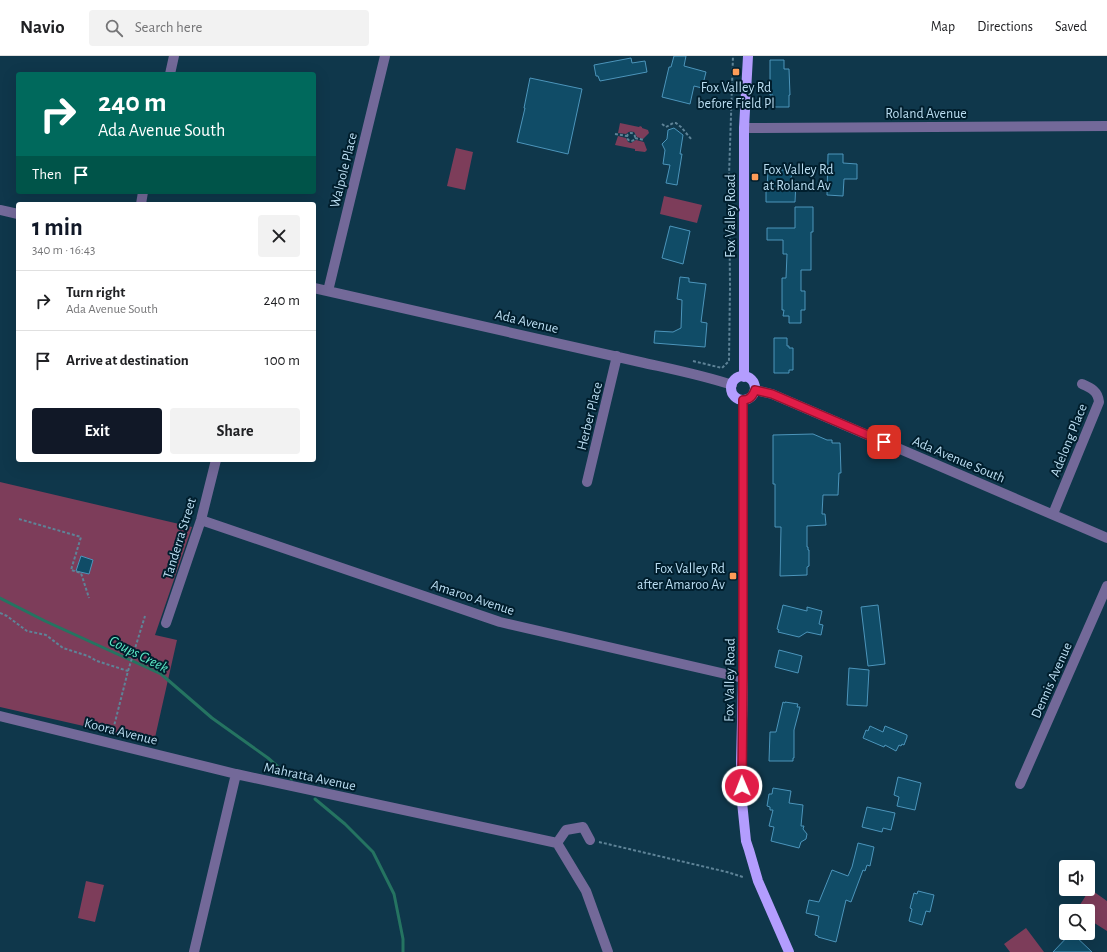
<!DOCTYPE html>
<html lang="en">
<head>
<meta charset="utf-8">
<style>
  :root { --surface:#fff; --page:#f2f2f2; --text:#202124; --muted:#757577; --line:#e0e0e0; --accent:#111827 }
  body { margin:0; font-family:"Alegreya Sans",sans-serif; background:var(--page); color:var(--text); height:100vh; display:flex; flex-direction:column; font-size:15px; white-space:nowrap }
  * { box-sizing:border-box; margin:0 }
  p { font-size:13px; color:var(--muted) }
  .icon { flex:none; width:22px; height:22px; fill:none; stroke:currentColor; stroke-width:2; stroke-linecap:round; stroke-linejoin:round }
  .map { position:relative; flex:1; overflow:hidden }
  .panel { position:absolute; left:16px; top:146px; width:300px; height:260px; display:flex; flex-direction:column; background:var(--surface); border-radius:4px; box-shadow:0 4px 16px #0002 }
  .panel>* { flex:none }
  .hud { position:absolute; left:16px; top:16px; width:300px; height:122px; border-radius:4px; box-shadow:0 4px 16px #0002; background:#00695c; color:#fff; overflow:hidden }
  .buttons { position:absolute; left:1059px; top:804px; display:grid; gap:8px }
  .buttons a { display:grid; place-items:center; width:36px; height:36px; border-radius:4px; background:var(--surface); box-shadow:0 4px 16px #0002; font-size:20px }
  .pin { position:absolute; display:grid; place-items:center; width:34px; height:34px; color:#fff; margin:-17px; border-radius:8px; box-shadow:0 2px 6px #0006 }
  .me { position:absolute; width:44px; margin:-22px; rotate:359deg; stroke-linejoin:round; filter:drop-shadow(0 0 3px #0008) }
  .turn { display:flex; align-items:center; gap:14px; height:84px; padding:0 16px; font-size:18px }
  .turn .icon { width:52px; height:52px; stroke-width:2.5 }
  .turn b { display:block; font-size:28px; line-height:34px }
  .then { display:flex; align-items:center; height:38px; padding:0 16px; background:#0003; gap:8px; font-size:15px }
  .round { display:grid; place-items:center; flex:none; width:42px; height:42px; border-radius:4px; background:var(--page) }
  .overview { display:flex; align-items:center; justify-content:space-between; height:68px; padding:0 16px }
  h1 { font-size:24px; font-weight:700; line-height:30px; color:var(--accent) }
  .primary-button { display:flex; gap:8px; margin-top:auto; padding:8px 16px }
  .primary-button a { flex:1; height:46px; border-radius:4px; background:var(--accent); color:#fff; font-size:16px; font-weight:700; line-height:46px; text-align:center }
  .primary-button a+a { background:var(--page); color:var(--text) }
  ul { padding:0; list-style:none }
  li { display:flex; align-items:center; gap:12px; height:60px; padding:0 16px; border-top:1px solid var(--line) }
  li div { flex:1 }
  li b { display:block; font-size:15px }
  li em { font-style:normal }
  header { display:flex; align-items:center; gap:24px; box-sizing:border-box; height:56px; padding:0 20px; background:var(--surface); border-bottom:1px solid var(--line) }
  header strong { font-size:19px }
  nav { display:flex; gap:22px; margin-inline-start:auto; font-size:14px }
  .search { width:280px; height:36px; background:var(--page); display:flex; align-items:center; gap:10px; box-sizing:border-box; padding:0 14px; border-radius:4px; color:var(--muted); font-size:15px }
  .map>svg:first-child { display:block }
  .green { fill:#7d3d5a }
  .lines { fill:none; stroke-linecap:round; stroke-linejoin:round }
  .stream { stroke:#257461; stroke-width:3 }
  .building { fill:#104c67; stroke:#4c95bb }
  .path { stroke:#5e8397; stroke-width:2; stroke-dasharray:3 2; stroke-linecap:butt }
  .minor { stroke:#736999; stroke-width:10 }
  .major { stroke:#b39dfe; stroke-width:10 }
  .route-casing { stroke:#92132f; stroke-width:10 }
  .route { stroke:#e11d48; stroke-width:7 }
  .poi-dot { fill:#fe9c58; stroke:#001e2d; stroke-width:1.5 }
  .labels { text-anchor:middle; stroke-width:4; stroke-linejoin:round; paint-order:stroke }
  .poi-label { font-size:14px; fill:#bbdef2; stroke:#001e2d }
  .street-label { font-size:14px; fill:#bbdef2; stroke:#001e2d }
  .water-label { font-size:15px; font-style:italic; fill:#5ceac6; stroke:#001e2d }
</style>
</head>
<body>
<header>
<strong>Navio</strong>
<div class="search"><svg class="icon" aria-label="search" viewBox="0 0 24 24"><circle cx="10" cy="10" r="6"/><path d="M15 15l6 6"/></svg>Search here</div>
<nav><a>Map</a><a>Directions</a><a>Saved</a></nav>
</header>
<div class="map">
<svg width="1107" height="896" viewBox="0 0 1107 896">
  <rect width="100%" height="100%" fill="#0f374b"/>
  <path class="green" d="M 620,67 L 639,71 L 640,70 L 642,71 L 642,72 L 648,74 L 649,77 L 643,83 L 637,81 L 634,76 C 631,75 629,75 626,78 L 618,77 Z
    M 618,80 L 626,82 L 628,86 L 631,87 L 636,84 L 644,86 L 647,94 L 645,96 L 637,95 L 635,95 L 635,93 L 615,89 Z
    M 456,92 L 473,96 L 465,134 L 447,130 Z
    M 664,140 L 702,149 L 697,167 L 660,158 Z
    M 0,426 L 192,471 L 155,579 L 177,584 L 154,686 L 0,651 Z
    M 86,825 L 104,829 L 95,866 L 78,862 Z
    M 1090,833 L 1107,845 L 1107,875 L 1088,863 L 1088,855 L 1076,855 Z
    M 1026,872 L 1044,896 L 1010,896 L 1004,888 Z"/>
  <g class="lines">
    <path class="stream" d="M 0,542 L 45,565 L 161,618 L 212,662 L 268,702 L 292,723
      M 315,743 L 345,768 L 373,796 L 394,838 L 403,883 L 403,896"/>
  </g>
  <path class="building" d="M 674,0 L 686,0 L 684,10 L 706,16 L 702,32 L 694,30 L 690,48 L 662,41 L 669,11 L 671,11 Z
    M 631,2 L 632,7 L 645,5 L 647,16 L 600,25 L 598,20 L 596,20 L 594,9 Z
    M 770,4 L 784,4 L 784,13 L 789,13 L 790,39 L 789,39 L 789,51 L 775,51 L 773,47 L 773,39 L 770,39 Z
    M 530,22 L 582,33 L 568,98 L 517,86 L 525,52 L 524,52 Z
    M 674,72 L 683,79 L 680,98 L 682,98 L 677,129 L 666,127 L 670,109 L 663,108 L 665,94 L 662,88 L 667,83 L 668,74 Z
    M 828,98 L 843,98 L 843,107 L 857,108 L 857,123 L 844,123 L 843,140 L 827,139 Z
    M 770,112 L 775,112 L 777,114 L 787,114 L 792,118 L 791,122 L 796,126 L 795,146 L 766,146 L 766,132 L 767,132 L 768,115 Z
    M 795,151 L 813,151 L 813,176 L 811,176 L 811,214 L 801,214 L 801,235 L 805,235 L 805,254 L 801,254 L 801,267 L 789,267 L 789,260 L 783,260 L 784,254 L 782,254 L 782,222 L 786,222 L 787,198 L 783,198 L 783,184 L 767,184 L 767,172 L 795,172 Z
    M 670,170 L 690,175 L 683,208 L 662,202 Z
    M 680,221 L 689,222 L 689,226 L 706,228 L 701,266 L 707,267 L 705,291 L 654,287 L 655,275 L 673,276 L 681,272 L 682,244 L 677,243 Z
    M 774,282 L 787,282 L 787,290 L 789,290 L 789,292 L 793,292 L 793,314 L 789,314 L 789,317 L 774,317 Z
    M 813,378 L 827,384 L 832,384 L 832,387 L 840,387 L 841,417 L 839,417 L 838,439 L 823,439 L 822,458 L 825,458 L 826,469 L 807,470 L 807,491 L 808,491 L 808,494 L 809,494 L 809,510 L 807,511 L 807,519 L 780,520 L 781,471 L 775,471 L 775,428 L 773,428 L 773,379 Z
    M 81,500 L 93,504 L 89,518 L 76,515 Z
    M 783,549 L 807,555 L 807,551 L 822,555 L 819,568 L 823,569 L 821,579 L 807,576 L 799,581 L 778,576 L 779,574 L 777,573 Z
    M 878,549 L 885,608 L 868,610 L 861,551 Z
    M 779,594 L 802,600 L 798,617 L 775,611 Z
    M 849,612 L 869,614 L 867,650 L 847,649 Z
    M 783,646 L 785,647 L 785,646 L 798,648 L 797,651 L 800,651 L 794,674 L 794,702 L 793,702 L 793,705 L 769,705 L 770,676 L 776,676 Z
    M 870,670 L 883,676 L 885,670 L 907,679 L 907,681 L 904,689 L 902,688 L 901,690 L 899,689 L 896,695 L 885,689 L 884,691 L 863,682 L 866,674 L 868,675 Z
    M 898,721 L 921,727 L 915,754 L 897,750 L 899,741 L 894,739 Z
    M 773,732 L 791,735 L 789,747 L 803,749 L 801,770 L 804,770 L 803,773 L 807,778 L 806,783 L 801,786 L 799,792 L 771,785 L 774,771 L 769,770 L 773,754 L 770,754 L 770,751 L 767,750 L 769,738 L 772,738 Z
    M 867,751 L 895,757 L 891,774 L 883,772 L 882,776 L 862,771 Z
    M 858,787 L 874,791 L 870,810 L 867,809 L 865,815 L 863,814 L 851,846 L 846,844 L 836,886 L 818,881 L 818,880 L 815,879 L 819,860 L 806,857 L 809,844 L 819,846 L 832,814 L 848,820 L 852,811 Z
    M 918,835 L 934,839 L 930,856 L 926,855 L 922,869 L 909,865 L 912,853 L 910,852 L 914,837 L 917,838 Z
    M 1071,877 L 1072,877 L 1092,896 L 1053,896 Z"/>
  <g class="lines">
    <path class="path" d="M 662,68 L 666,71 L 673,67 L 676,67 L 681,71 L 692,84
      M627 81a4 4 0 1 1 8 0a4 4 0 1 1-8 0Z
      M 615,78 L 627,80
      M 635,82 L 644,84
      M 693,305 L 722,312 L 729,305 L 730,231 L 729,120 L 733,0
      M 19,463 L 81,481 L 71,514 L 81,517 L 89,542
      M 0,557 L 7,560 L 27,575 L 46,579 L 63,592 L 88,600 L 97,605 L 128,615
      M 112,678 L 128,615 L 145,560
      M 599,786 L 727,816 L 743,821"/>
    <path class="minor" d="M 170,18 L 174,0
      M 744,72 L 1107,70
      M 141,148 L 143,136
      M 0,154 L 18,158
      M 314,232 L 640,306 C 671,313 702,319 732,329
      M 328,235 L 385,0
      M 755,334 L 772,338 L 1107,482
      M 587,426 L 617,300
      M 1053,458 L 1099,346 C 1098,335 1091,332 1082,328
      M 201,464 L 500,566 L 743,622
      M 166,567 L 201,464 L 216,404
      M 0,660 L 236,718
      M 1020,728 L 1107,530
      M 557,787 L 566,774 L 583,771 L 590,784
      M 194,896 L 236,718 L 557,787 L 586,835 L 608,896"/>
    <path class="major" d="M731 332a12 12 0 1 1 24 0a12 12 0 1 1-24 0Z
      M 744,321 L 744,72 L 748,0
      M 743,344 L 743,622 L 741,708 L 742,746 L 746,785 L 749,794 L 758,825 L 789,896"/>
  </g>
  <g class="lines">
    <defs>
      <path id="route" d="M 742,730 L 743,622 L 743,344 C 749,344 753,340 755,334 L 772,338 L 884,386"/>
    </defs>
    <use href="#route" class="route-casing"/>
    <use href="#route" class="route"/>
  </g>
  <g class="poi-dot">
    <rect x="732" y="12" width="8" height="8" rx="2"/>
    <rect x="751" y="117" width="8" height="8" rx="2"/>
    <rect x="729" y="516" width="8" height="8" rx="2"/>
  </g>
  <g class="labels">
    <g class="poi-label">
      <text x="736" y="36">Fox Valley Rd<tspan x="736" dy="16">before Field Pl</tspan></text>
      <text x="763" y="118" text-anchor="start">Fox Valley Rd<tspan x="763" dy="16">at Roland Av</tspan></text>
      <text x="725" y="517" text-anchor="end">Fox Valley Rd<tspan x="725" dy="16">after Amaroo Av</tspan></text>
    </g>
    <g class="street-label">
      <text x="926" y="62">Roland Avenue</text>
      <text transform="translate(343 114) rotate(-76)" y="5">Walpole Place</text>
      <text transform="translate(730 160) rotate(-90)" y="5">Fox Valley Road</text>
      <text transform="translate(527 265) rotate(13)" y="5">Ada Avenue</text>
      <text transform="translate(589 360) rotate(-76)" y="5">Herber Place</text>
      <text transform="translate(1068 384) rotate(-68)" y="5">Adelong Place</text>
      <text transform="translate(959 403) rotate(23)" y="5">Ada Avenue South</text>
      <text transform="translate(179 482) rotate(-73)" y="5">Tanderra Street</text>
      <text transform="translate(473 541) rotate(18)" y="5">Amaroo Avenue</text>
      <text transform="translate(729 624) rotate(-89)" y="5">Fox Valley Road</text>
      <text transform="translate(1051 624) rotate(-66)" y="5">Dennis Avenue</text>
      <text transform="translate(121 675) rotate(14)" y="5">Koora Avenue</text>
      <text transform="translate(310 720) rotate(12)" y="5">Mahratta Avenue</text>
    </g>
    <g class="water-label">
      <text transform="translate(139 598) rotate(27)" y="5">Coups Creek</text>
    </g>
  </g>
</svg>
<div class="buttons">
<a><svg class="icon" aria-label="sound" viewBox="0 0 24 24"><path d="M4 9h4l5-4v14l-5-4H4zM17 9q2 3 0 6"/></svg></a>
<a><svg class="icon" aria-label="search" viewBox="0 0 24 24"><circle cx="10" cy="10" r="6"/><path d="M15 15l6 6"/></svg></a>
</div>
<div class="pin" style="left:884px;top:386px;background:#d93025"><svg class="icon" aria-label="arrive" viewBox="0 0 24 24"><path d="M6 21V4h12l-3 4 3 4H6"/></svg></div>
<svg class="me" style="left:742px;top:730px" viewBox="-20 -20 40 40"><circle r="17" fill="#e11d48" stroke="#fff" stroke-width="3"/><path d="M0-11L8 9 0 5-8 9z" fill="#fff"/></svg>
<div class="hud">
<div class="turn"><svg class="icon" aria-label="right" viewBox="0 0 24 24"><path d="M7 20v-9h11M14 6l5 5-5 5"/></svg><div><b>240 m</b>Ada Avenue South</div></div>
<div class="then">Then<svg class="icon" aria-label="arrive" viewBox="0 0 24 24"><path d="M6 21V4h12l-3 4 3 4H6"/></svg></div>
</div>
<section class="panel">
<div class="overview"><div><h1>1 min</h1><p>340 m · 16:43</p></div><a class="round"><svg class="icon" aria-label="close" viewBox="0 0 24 24"><path d="M6 6l12 12M18 6L6 18"/></svg></a></div>
<ul>
<li><svg class="icon" aria-label="right" viewBox="0 0 24 24"><path d="M7 20v-9h11M14 6l5 5-5 5"/></svg><div><b>Turn right</b><p>Ada Avenue South</p></div><em>240 m</em></li>
<li><svg class="icon" aria-label="arrive" viewBox="0 0 24 24"><path d="M6 21V4h12l-3 4 3 4H6"/></svg><div><b>Arrive at destination</b></div><em>100 m</em></li>
</ul>
<div class="primary-button"><a>Exit</a><a>Share</a></div>
</section>
</div>
</body>
</html>
